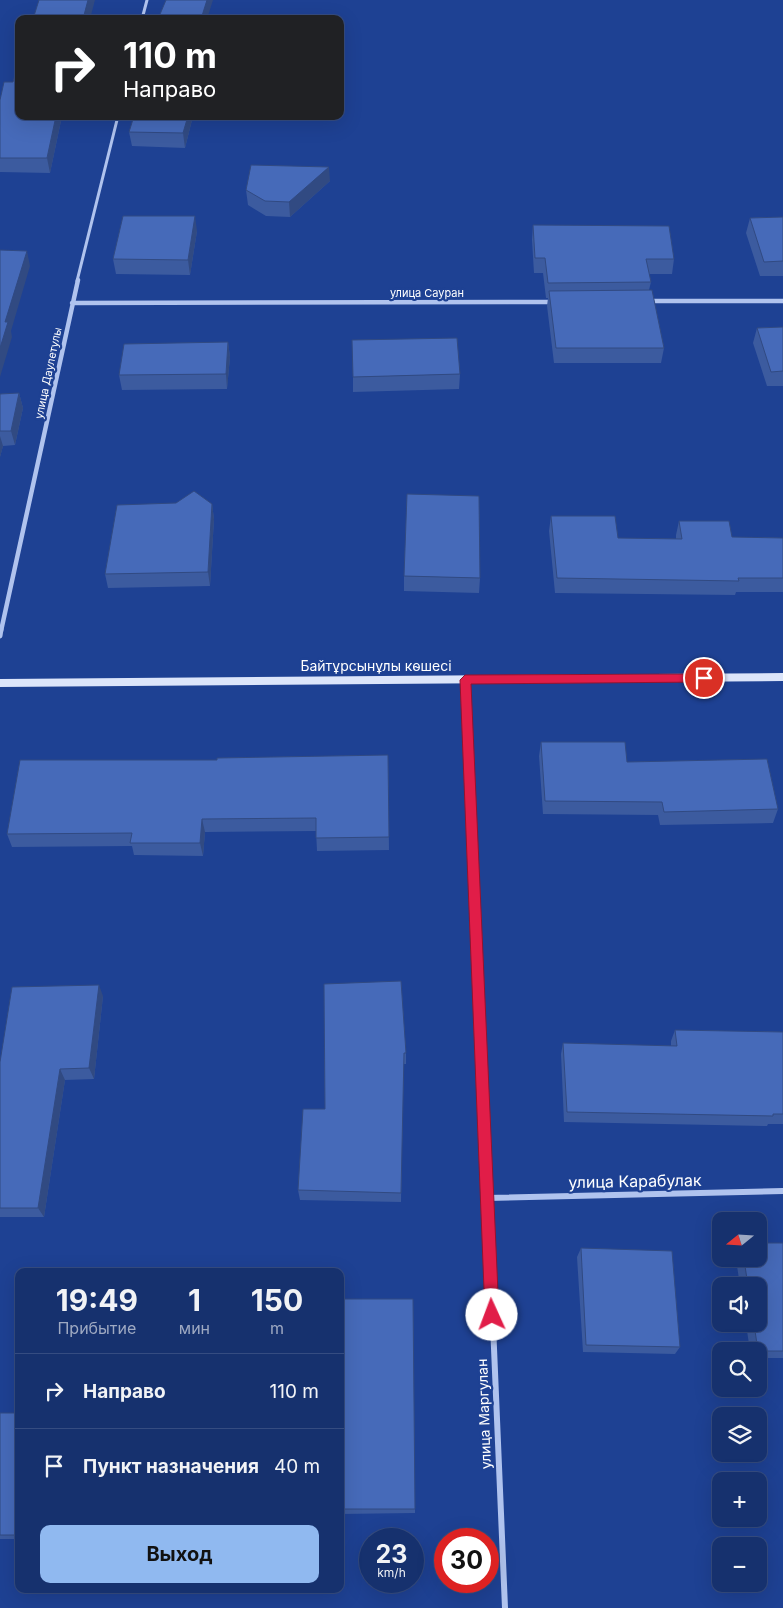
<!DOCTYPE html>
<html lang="ru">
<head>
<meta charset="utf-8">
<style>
  :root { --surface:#16316e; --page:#1f3973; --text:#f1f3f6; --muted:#9ea9c2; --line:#354c81; --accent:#90b9f0 }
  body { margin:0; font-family:Inter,sans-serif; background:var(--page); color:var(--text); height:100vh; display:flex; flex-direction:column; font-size:19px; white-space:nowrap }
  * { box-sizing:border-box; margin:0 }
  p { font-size:16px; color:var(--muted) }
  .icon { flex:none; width:28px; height:28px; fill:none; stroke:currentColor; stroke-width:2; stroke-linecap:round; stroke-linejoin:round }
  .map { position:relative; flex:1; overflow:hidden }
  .details { position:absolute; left:15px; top:1268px; width:329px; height:325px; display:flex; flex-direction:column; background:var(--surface); border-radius:10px; box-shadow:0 5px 20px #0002,0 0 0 1px var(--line) }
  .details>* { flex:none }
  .guide { position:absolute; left:15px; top:15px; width:329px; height:105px; border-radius:10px; box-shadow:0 5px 20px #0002,0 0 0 1px var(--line); background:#202124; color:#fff; overflow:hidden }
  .needle { width:32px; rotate:252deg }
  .tools { position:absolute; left:712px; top:1212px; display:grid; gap:10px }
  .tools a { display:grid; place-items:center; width:55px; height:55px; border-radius:10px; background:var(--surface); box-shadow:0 5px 20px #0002,0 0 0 1px var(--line); font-size:25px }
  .speed { position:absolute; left:359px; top:1528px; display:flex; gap:10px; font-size:25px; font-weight:700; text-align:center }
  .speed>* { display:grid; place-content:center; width:65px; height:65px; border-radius:50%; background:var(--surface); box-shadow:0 5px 20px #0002,0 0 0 1px var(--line); line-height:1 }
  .speed small { font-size:12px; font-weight:400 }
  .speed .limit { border:8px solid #d22; background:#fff; color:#111 }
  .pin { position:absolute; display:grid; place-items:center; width:42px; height:42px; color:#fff; margin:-21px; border:2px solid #fff; border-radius:50%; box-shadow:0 1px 5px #0007 }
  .me { position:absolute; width:55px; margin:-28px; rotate:358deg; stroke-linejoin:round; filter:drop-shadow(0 0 4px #0008) }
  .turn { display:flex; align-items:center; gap:18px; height:105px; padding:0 25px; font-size:22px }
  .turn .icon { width:65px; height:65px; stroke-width:2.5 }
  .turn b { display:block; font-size:35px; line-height:42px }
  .eta { display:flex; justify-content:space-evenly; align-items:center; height:85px; text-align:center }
  .eta b { font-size:30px; font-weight:700; line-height:35px }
  .primary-button { display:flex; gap:10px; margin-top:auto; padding:10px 25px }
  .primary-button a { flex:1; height:58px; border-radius:10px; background:var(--accent); color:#111; font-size:20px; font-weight:700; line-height:58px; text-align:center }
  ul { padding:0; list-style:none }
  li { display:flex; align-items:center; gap:15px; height:75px; padding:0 25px; border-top:1px solid var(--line) }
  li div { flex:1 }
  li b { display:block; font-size:19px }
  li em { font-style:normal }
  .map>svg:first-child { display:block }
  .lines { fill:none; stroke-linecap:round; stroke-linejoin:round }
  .street-far3 { stroke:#b0c3ee; stroke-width:3 }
  .street-far2 { stroke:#b0c3ee; stroke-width:4.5 }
  .street-far1 { stroke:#b0c3ee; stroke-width:5 }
  .street { stroke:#b0c3ee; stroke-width:6 }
  .secondary { fill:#dce5fa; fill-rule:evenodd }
  .wall { fill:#3c5b9f }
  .shaded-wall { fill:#314a82 }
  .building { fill:#466ab9; stroke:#314a82 }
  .route { fill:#e11d48; stroke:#92132f }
  .labels { text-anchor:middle; stroke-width:4.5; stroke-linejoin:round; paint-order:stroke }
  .far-street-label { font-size:11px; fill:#fff; stroke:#1e4193 }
  .street-label { font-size:14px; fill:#fff; stroke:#1e4193 }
  .near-street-label { font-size:16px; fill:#fff; stroke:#1e4193 }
</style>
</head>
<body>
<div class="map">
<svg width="783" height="1608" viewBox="0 0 783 1608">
  <rect width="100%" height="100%" fill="#1e4193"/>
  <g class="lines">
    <path class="street-far3" d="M 142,19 L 147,0
      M 77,281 L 118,116"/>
    <path class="street-far2" d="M 649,301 L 783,301
      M 72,303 L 553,302
      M 1,631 L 78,280"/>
    <path class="street-far1" d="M 0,636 L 1,629
      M 465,679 L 482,1066"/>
    <path class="street" d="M 482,1065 L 505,1608
      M 487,1198 L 783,1191"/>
    <path class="secondary" d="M 783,673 L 783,681 L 0,687 L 0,679 Z"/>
  </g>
  <path class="wall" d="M 0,100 L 62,116 L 50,173 L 0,172 Z
    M 193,116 L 185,148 L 132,146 L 129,132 Z
    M 330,181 L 290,217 L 266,216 L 248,205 L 246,190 Z
    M 783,217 L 783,276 L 760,276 L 746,233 L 750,218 Z
    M 533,225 L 674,259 L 672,274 L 649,274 L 651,282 L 649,290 L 664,348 L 661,363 L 554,363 L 547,306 L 548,298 L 546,298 L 543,273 L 534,273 L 532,240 Z
    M 197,231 L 190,275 L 116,274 L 113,259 Z
    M 783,327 L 783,386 L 767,386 L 753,343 L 757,328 Z
    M 228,342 L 230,357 L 227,389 L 122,390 L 119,375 Z
    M 460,374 L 459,389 L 353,392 L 353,377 Z
    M 19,393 L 23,408 L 15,445 L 3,446 L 0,457 L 0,394 Z
    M 212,504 L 214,519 L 210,586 L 108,588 L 105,574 Z
    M 551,516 L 618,538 L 676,539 L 676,535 L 679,521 L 732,537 L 783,538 L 783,592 L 736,592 L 735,595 L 555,593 L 549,531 Z
    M 404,576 L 480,578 L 479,593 L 404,591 Z
    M 541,742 L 627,762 L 778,809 L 773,823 L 660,825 L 658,815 L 543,814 L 539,756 Z
    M 388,755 L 389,850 L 317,851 L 316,831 L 205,832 L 203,856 L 134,855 L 132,846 L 12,847 L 7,834 L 217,760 Z
    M 324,984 L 406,1053 L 406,1064 L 403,1064 L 401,1202 L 300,1200 L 298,1190 L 325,1109 Z
    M 103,996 L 94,1079 L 65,1080 L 44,1217 L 0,1217 L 0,1062 Z
    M 675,1030 L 783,1032 L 783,1124 L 768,1124 L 767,1126 L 564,1122 L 561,1054 L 563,1043 L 671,1046 L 671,1041 Z
    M 783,1243 L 783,1358 L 759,1358 L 759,1351 L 750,1351 L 746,1324 L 759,1324 L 759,1286 L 740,1286 L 736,1259 L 759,1259 Z
    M 581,1248 L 680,1347 L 675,1354 L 583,1352 L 577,1257 Z
    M 340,1299 L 415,1509 L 415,1513 L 340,1514 Z
    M 0,1413 L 19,1413 L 19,1539 L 0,1539 Z"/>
  <path class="shaded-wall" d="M 88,0 L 95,0 L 90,19 L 83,19 Z
    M 207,0 L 213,0 L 207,19 L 201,19 Z
    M 56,116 L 62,116 L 50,173 L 47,158 Z
    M 188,116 L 193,116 L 185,148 L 183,133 Z
    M 329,167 L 330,181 L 290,217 L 289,202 Z
    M 195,216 L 197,231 L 190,275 L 188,260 Z
    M 27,251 L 30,266 L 11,331 L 12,337 L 0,377 L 0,348 L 5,322 Z
    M 228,342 L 230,357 L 227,389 L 226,374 Z
    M 19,393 L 23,408 L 15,445 L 11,431 Z
    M 0,436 L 3,446 L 0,457 Z
    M 212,504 L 214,519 L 210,586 L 208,572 Z
    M 202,819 L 205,832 L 203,856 L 200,843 Z
    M 99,985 L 103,996 L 94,1079 L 89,1068 Z
    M 60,1069 L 65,1080 L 44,1217 L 38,1208 Z"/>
  <path class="building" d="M 39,0 L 88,0 L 83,19 L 33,19 Z
    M 166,0 L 207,0 L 201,19 L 158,19 Z
    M 19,60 L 19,116 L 56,116 L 47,158 L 0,158 L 0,100 L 4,82 L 13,82 Z
    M 134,116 L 188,116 L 183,133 L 129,132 Z
    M 251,165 L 329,167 L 289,202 L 265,201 L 246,190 Z
    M 123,216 L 195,216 L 188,260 L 113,259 Z
    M 783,217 L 783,261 L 764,262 L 750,218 Z
    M 533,225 L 669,226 L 674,259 L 646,259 L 651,282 L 548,283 L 545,258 L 535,258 Z
    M 0,250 L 27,251 L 5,322 L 8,322 L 0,348 Z
    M 652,290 L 664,348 L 556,348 L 549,291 Z
    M 783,327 L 783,371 L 771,372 L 757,328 Z
    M 457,338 L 460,374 L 353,377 L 352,340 Z
    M 228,342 L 226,374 L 119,375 L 124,344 Z
    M 19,393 L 11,431 L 0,431 L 0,394 Z
    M 194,491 L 212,504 L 208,572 L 105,574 L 117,505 L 176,503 Z
    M 407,494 L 479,496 L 480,578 L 404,576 Z
    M 551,516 L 615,516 L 618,538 L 682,539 L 679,521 L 729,521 L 732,537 L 783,538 L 783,578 L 738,578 L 739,581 L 557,578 Z
    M 541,742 L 625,742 L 627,762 L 767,759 L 778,809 L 664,812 L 662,802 L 545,801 Z
    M 388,755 L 389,837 L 316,838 L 316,818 L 202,819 L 200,843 L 130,843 L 132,833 L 7,834 L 20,760 L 217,760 L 217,758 Z
    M 401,981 L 406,1053 L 404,1053 L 401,1193 L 298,1190 L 303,1109 L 325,1109 L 324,984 Z
    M 99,985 L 89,1068 L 60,1069 L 38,1208 L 0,1208 L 0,1062 L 12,987 Z
    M 675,1030 L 783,1032 L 783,1114 L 773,1114 L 773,1116 L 567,1112 L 563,1043 L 677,1046 Z
    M 759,1243 L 783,1243 L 783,1351 L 758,1351 L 754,1324 L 759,1324 L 759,1286 L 748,1286 L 744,1259 L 759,1259 Z
    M 581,1248 L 672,1251 L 680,1347 L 586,1345 Z
    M 340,1299 L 413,1299 L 415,1509 L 340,1509 Z
    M 0,1413 L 19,1413 L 19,1535 L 0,1535 Z"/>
  <path class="route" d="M 704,674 L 709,678 L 704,682 L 471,684 L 499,1315 L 497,1320 L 492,1322 L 487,1320 L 485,1315 L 460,680 L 465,675 Z"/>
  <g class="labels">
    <g class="far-street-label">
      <text x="427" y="297">улица Сауран</text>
      <text transform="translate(48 373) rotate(-78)" y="4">улица Даулетулы</text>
    </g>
    <g class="street-label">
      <text x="376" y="671">Байтұрсынұлы көшесі</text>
      <text transform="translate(484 1414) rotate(-92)" y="5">улица Маргулан</text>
    </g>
    <g class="near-street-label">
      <text transform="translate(635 1181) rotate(-1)" y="6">улица Карабулак</text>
    </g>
  </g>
</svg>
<div class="tools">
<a><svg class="needle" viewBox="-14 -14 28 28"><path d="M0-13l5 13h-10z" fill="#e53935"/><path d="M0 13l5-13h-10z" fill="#9ea9c2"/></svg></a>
<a><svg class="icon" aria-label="sound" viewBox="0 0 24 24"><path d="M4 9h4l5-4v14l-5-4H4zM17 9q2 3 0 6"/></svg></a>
<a><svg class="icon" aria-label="search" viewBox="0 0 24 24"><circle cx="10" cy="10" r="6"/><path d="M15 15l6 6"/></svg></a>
<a><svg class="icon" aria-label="layers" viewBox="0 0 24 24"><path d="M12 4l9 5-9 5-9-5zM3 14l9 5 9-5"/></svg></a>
<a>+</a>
<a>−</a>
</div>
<div class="speed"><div>23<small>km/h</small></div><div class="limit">30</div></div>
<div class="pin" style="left:704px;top:678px;background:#d93025"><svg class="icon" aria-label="arrive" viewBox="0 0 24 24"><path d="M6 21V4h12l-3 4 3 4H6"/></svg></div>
<svg class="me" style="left:492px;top:1315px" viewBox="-20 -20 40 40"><circle r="19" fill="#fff"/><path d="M0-13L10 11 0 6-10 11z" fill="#e11d48"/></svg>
<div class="guide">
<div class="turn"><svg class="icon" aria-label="right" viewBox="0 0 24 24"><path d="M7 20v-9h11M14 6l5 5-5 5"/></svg><div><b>110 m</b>Направо</div></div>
</div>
<section class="details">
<div class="eta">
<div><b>19:49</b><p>Прибытие</p></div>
<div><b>1</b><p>мин</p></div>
<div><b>150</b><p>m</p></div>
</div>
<ul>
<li><svg class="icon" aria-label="right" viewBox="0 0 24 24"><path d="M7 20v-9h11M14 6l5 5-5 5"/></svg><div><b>Направо</b></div><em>110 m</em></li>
<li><svg class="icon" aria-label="arrive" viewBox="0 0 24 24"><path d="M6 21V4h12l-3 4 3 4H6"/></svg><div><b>Пункт назначения</b></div><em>40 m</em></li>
</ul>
<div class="primary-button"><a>Выход</a></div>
</section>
</div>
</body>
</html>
